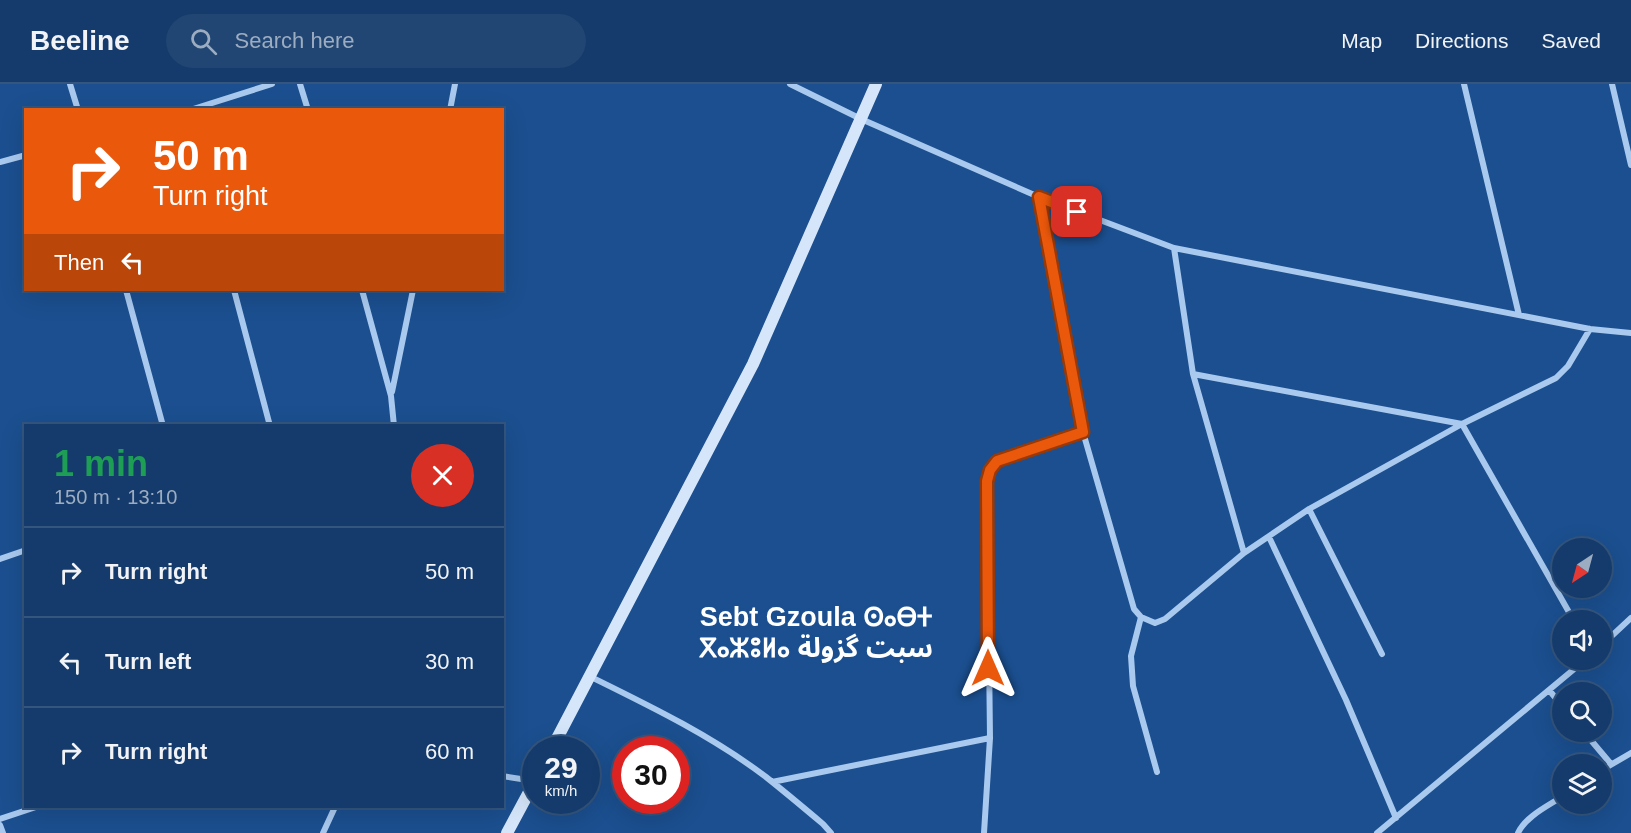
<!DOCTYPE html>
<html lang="en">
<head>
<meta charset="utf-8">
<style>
  :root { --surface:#143b6b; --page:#214673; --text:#f1f3f6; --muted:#9dadc1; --line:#33557e }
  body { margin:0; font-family:Arial,"Noto Sans Arabic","Noto Sans Tifinagh",sans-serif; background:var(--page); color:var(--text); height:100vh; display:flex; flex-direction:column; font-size:22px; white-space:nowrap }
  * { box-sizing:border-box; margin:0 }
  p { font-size:20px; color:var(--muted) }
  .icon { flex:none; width:33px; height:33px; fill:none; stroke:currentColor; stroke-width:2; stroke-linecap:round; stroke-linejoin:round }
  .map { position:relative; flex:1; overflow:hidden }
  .side { position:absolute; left:24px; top:340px; width:480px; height:384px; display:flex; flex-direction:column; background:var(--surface); border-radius:0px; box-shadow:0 6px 24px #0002,0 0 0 2px var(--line) }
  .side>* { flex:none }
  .banner { position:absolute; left:24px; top:24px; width:480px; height:183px; border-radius:0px; box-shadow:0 6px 24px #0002,0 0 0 2px var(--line); background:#ea580c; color:#fff; overflow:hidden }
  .needle { width:39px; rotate:216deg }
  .tools { position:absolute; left:1552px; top:454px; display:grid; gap:12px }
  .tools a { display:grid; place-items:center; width:60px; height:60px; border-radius:50%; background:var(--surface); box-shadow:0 6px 24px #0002,0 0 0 2px var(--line); font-size:30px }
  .speed { position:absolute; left:522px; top:652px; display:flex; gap:12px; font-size:30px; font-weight:700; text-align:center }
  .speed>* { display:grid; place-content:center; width:78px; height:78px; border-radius:50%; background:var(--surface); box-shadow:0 6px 24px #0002,0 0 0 2px var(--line); line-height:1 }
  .speed small { font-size:15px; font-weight:400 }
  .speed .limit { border:9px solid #d22; background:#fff; color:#111 }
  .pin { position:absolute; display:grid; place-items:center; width:51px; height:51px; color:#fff; margin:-26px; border-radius:12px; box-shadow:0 3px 9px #0006 }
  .me { position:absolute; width:66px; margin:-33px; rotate:0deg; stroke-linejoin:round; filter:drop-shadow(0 0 4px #0008) }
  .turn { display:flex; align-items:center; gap:21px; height:126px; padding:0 30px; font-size:27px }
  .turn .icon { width:78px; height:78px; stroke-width:2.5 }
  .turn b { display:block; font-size:42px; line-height:51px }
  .then { display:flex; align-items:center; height:57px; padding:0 30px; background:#0003; gap:12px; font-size:22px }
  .round { display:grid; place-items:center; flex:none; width:63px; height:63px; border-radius:32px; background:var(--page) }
  .summary { display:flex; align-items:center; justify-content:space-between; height:102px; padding:0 30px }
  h1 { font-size:36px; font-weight:700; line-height:45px; color:#1e9e55 }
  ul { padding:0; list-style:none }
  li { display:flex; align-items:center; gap:18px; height:90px; padding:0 30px; border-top:2px solid var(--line) }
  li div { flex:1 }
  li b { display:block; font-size:22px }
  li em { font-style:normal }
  header { display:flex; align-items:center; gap:36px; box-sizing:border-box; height:84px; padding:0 30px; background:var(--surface); border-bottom:2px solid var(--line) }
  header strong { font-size:28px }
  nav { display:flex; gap:33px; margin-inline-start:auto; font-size:21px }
  .search { width:420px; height:54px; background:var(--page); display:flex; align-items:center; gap:15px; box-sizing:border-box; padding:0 21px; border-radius:33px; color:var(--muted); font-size:22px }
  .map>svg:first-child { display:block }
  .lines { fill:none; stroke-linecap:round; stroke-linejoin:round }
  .minor { stroke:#a9c9ee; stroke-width:6 }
  .secondary { stroke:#d6e6fa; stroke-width:12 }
  .route-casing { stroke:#983908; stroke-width:15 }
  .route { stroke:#ea580c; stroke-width:10 }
  .labels { text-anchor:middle; stroke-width:5; stroke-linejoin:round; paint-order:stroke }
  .town-label { font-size:27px; font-weight:bold; fill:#fff; stroke:#1b4f8f }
</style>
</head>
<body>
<header>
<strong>Beeline</strong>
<div class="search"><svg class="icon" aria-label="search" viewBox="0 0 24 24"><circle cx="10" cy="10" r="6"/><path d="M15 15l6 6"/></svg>Search here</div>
<nav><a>Map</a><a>Directions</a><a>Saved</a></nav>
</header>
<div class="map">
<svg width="1631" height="749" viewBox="0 0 1631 749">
  <rect width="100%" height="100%" fill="#1b4f8f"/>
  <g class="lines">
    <path class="minor" d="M 70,0 L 78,26
      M 300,0 L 308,26
      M 790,0 L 861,35 L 1039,113 L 1174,164 L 1590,245 L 1631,249
      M 1464,0 L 1519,231
      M 1612,0 L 1631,81
      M 190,26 L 272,0
      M 450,26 L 455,0
      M 0,78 L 26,71
      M 1039,113 L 1083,348 L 1134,525 L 1141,533 L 1155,539 L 1165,535 L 1244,469 L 1309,425 L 1462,340 L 1556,294 L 1568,282 L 1590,245
      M 1174,164 L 1193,290 L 1244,469
      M 126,206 L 163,342
      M 234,206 L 270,342
      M 362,206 L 391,312 L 394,342
      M 1193,290 L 1462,340 L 1574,537
      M 392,308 L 413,206
      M 1309,425 L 1382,570
      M 1269,453 L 1346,616 L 1396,734
      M 0,475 L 26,466
      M 1141,533 L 1131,572 L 1133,602 L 1157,688
      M 1602,561 L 1631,534
      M 589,592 C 650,622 712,652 766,693 C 785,708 804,724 823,740 L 831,749
      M 1549,606 L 1563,623
      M 1584,648 L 1611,680
      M 1602,686 L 1631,669
      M 502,692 L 534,697
      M 772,698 L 990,654
      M 0,735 L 36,723
      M 0,741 L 3,749
      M 323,749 L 335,723
      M 984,749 L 990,654 L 987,397 L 990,386 L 997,377 L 1083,348
      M 1377,749 L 1585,576
      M 1518,749 C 1526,732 1548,722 1563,712"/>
    <path class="secondary" d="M 551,666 L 753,280 L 876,0
      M 507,749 L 536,695"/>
  </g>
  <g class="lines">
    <defs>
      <path id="route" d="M 988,584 L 987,397 L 990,386 L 997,377 L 1083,348 L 1039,113 L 1077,128"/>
    </defs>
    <use href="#route" class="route-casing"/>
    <use href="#route" class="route"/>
  </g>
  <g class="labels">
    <g class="town-label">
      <text x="816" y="542">Sebt Gzoula ⵙⴰⴱⵜ<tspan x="816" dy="31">ⴳⴰⵣⵓⵍⴰ سبت گزولة</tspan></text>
    </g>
  </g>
</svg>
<div class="tools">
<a><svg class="needle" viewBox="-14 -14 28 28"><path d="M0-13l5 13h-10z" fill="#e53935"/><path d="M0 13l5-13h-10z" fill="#9dadc1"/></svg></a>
<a><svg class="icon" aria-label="sound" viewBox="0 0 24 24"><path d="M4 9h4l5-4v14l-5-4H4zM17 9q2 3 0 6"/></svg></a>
<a><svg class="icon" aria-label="search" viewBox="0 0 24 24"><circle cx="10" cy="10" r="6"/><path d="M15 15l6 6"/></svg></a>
<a><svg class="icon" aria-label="layers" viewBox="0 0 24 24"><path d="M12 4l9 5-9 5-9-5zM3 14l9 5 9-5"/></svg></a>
</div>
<div class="speed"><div>29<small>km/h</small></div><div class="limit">30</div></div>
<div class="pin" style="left:1077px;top:128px;background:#d93025"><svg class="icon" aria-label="arrive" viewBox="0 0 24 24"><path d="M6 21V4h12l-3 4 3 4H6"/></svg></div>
<svg class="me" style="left:988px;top:584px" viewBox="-20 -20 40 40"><path d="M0-17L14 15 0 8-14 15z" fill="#ea580c" stroke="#fff" stroke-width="4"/></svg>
<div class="banner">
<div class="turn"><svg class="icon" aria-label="right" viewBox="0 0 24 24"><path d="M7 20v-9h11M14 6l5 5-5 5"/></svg><div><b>50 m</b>Turn right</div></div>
<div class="then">Then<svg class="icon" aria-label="left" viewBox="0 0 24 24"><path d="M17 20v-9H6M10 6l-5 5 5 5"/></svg></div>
</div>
<section class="side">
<div class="summary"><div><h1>1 min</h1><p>150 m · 13:10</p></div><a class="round" style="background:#d93025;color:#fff"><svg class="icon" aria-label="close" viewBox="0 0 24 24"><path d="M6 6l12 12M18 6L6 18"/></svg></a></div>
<ul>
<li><svg class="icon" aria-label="right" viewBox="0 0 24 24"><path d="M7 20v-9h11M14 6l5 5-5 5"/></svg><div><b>Turn right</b></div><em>50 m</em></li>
<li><svg class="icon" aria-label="left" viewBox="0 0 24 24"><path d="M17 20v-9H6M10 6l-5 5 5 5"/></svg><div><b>Turn left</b></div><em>30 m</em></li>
<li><svg class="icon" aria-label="right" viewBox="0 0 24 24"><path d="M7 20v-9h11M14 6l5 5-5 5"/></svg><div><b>Turn right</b></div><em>60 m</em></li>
</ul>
</section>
</div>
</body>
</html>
